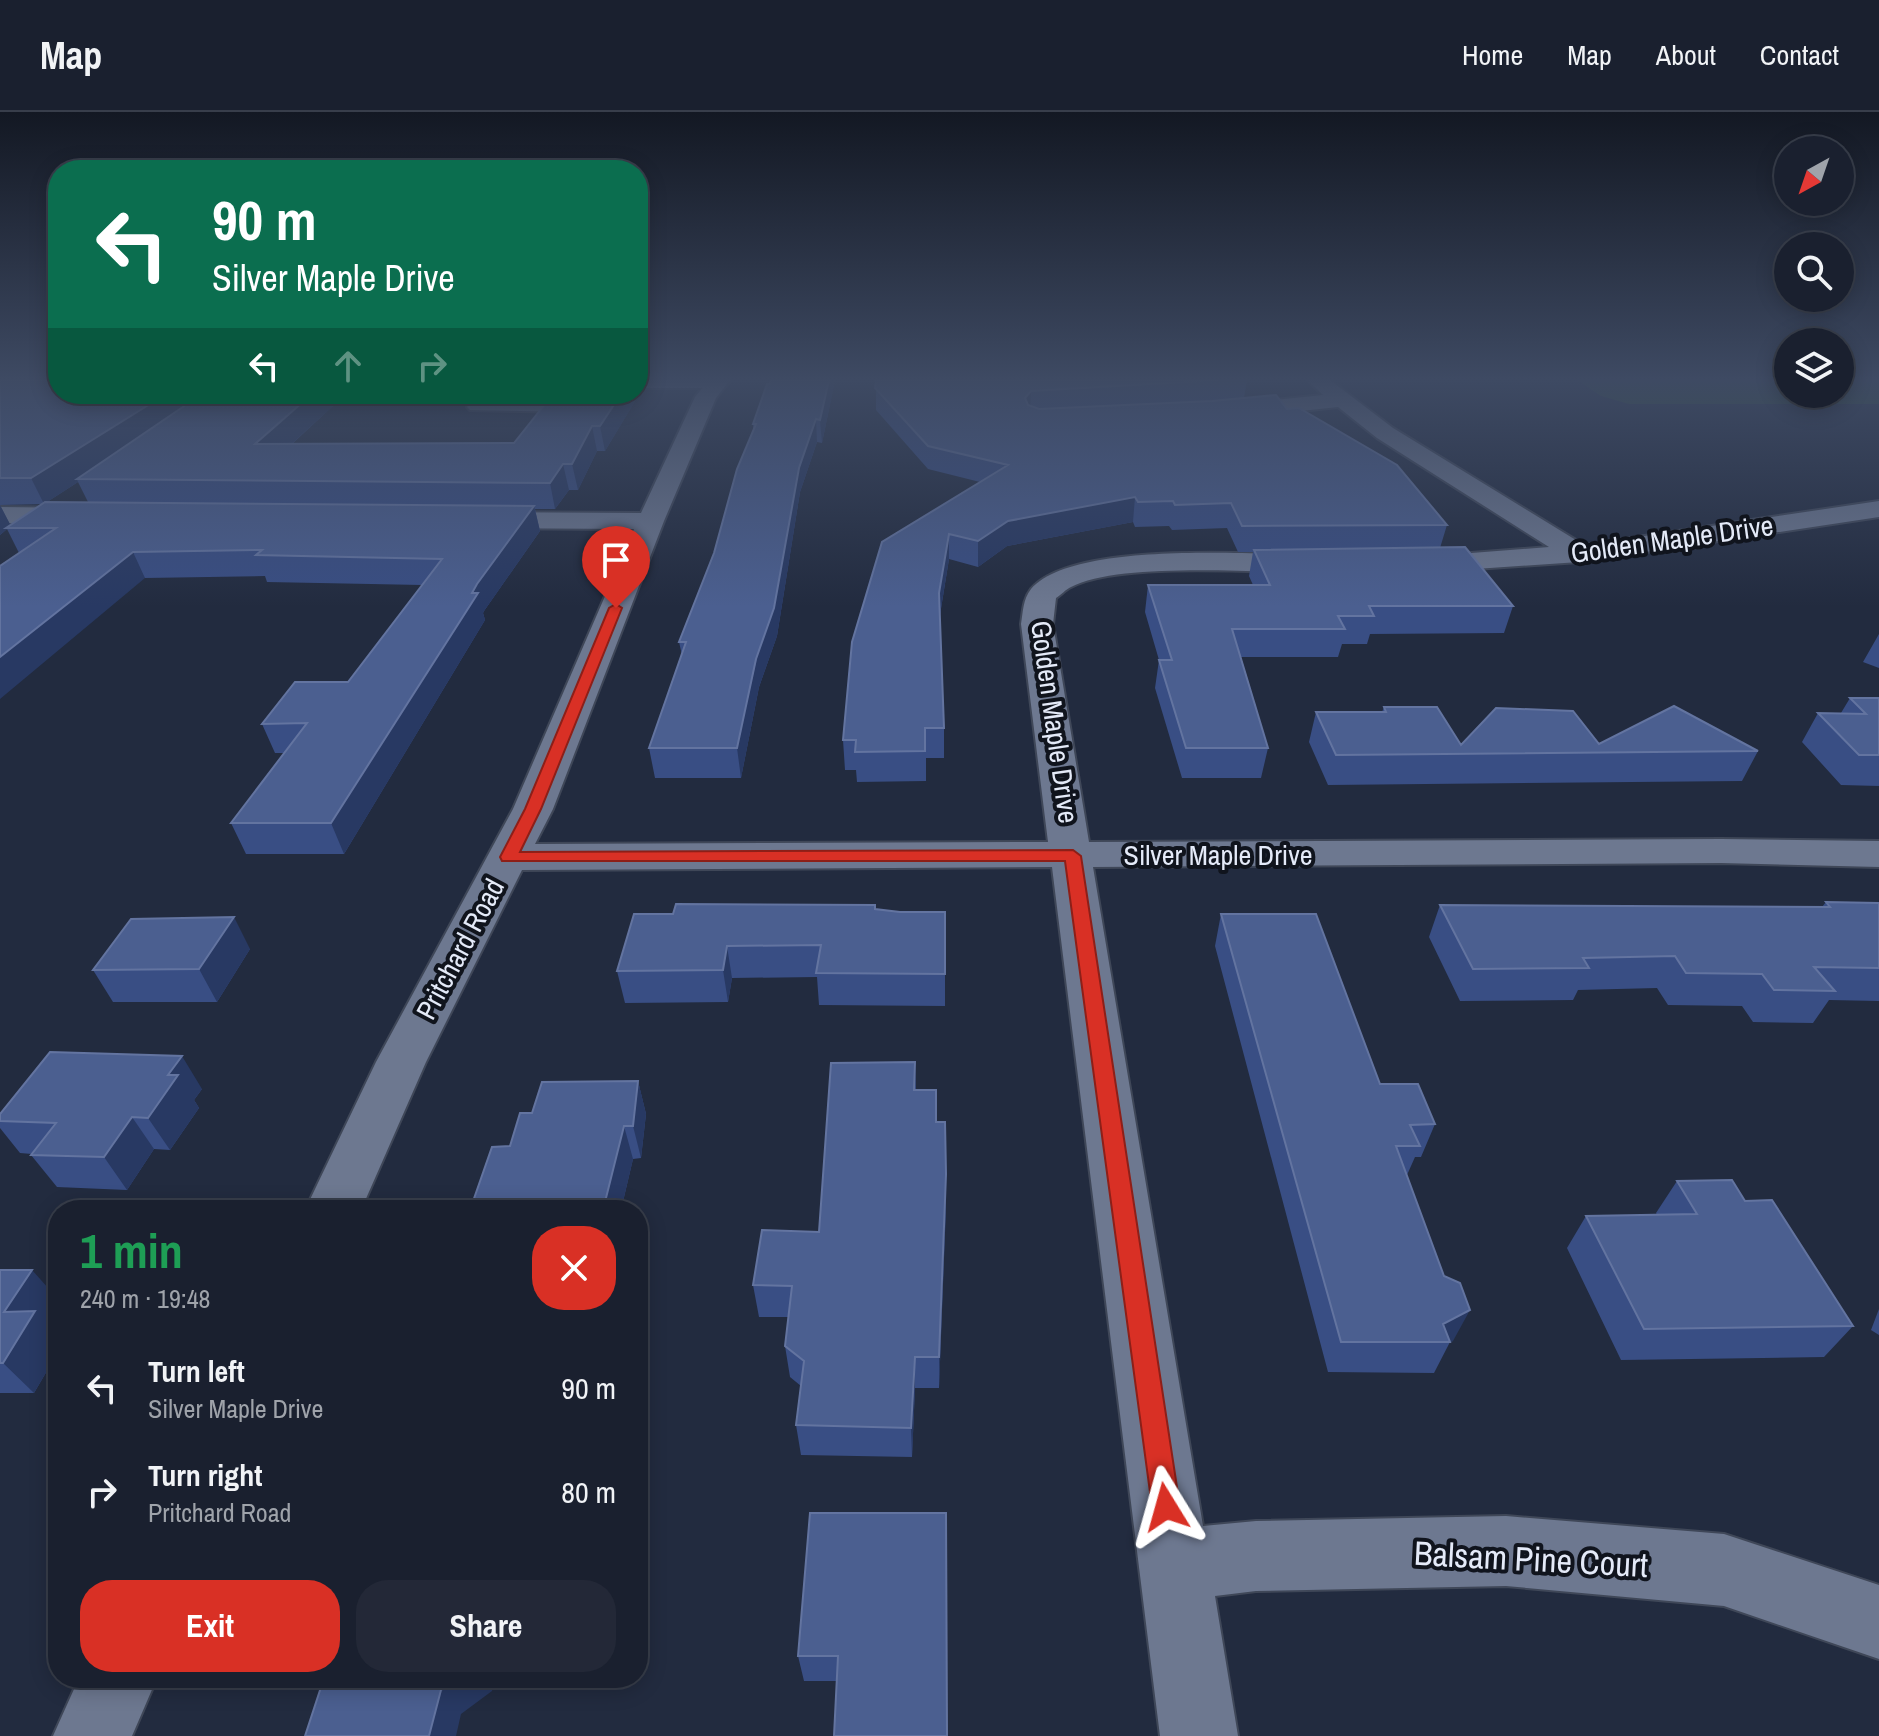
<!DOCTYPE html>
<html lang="en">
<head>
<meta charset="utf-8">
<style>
  :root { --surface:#1a202f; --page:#232837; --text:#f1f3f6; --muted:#9fa3aa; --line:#383e4b; --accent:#d93025 }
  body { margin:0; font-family:"Archivo Narrow",sans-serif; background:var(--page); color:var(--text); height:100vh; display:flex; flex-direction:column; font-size:30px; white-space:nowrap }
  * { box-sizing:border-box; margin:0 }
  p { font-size:26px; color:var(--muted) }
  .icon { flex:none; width:44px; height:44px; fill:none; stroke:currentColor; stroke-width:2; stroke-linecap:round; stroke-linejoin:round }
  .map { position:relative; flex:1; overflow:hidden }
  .sheet { position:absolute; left:48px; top:1088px; width:600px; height:488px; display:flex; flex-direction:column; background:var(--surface); border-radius:32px; box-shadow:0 4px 20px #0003,0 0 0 2px var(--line) }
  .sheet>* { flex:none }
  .banner { position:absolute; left:48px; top:48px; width:600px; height:244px; border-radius:32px; box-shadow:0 4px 20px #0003,0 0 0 2px var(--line); background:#0b6e4f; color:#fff; overflow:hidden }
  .needle { width:52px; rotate:220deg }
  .tools { position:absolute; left:1774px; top:24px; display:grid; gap:16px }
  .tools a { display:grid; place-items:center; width:80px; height:80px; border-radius:50%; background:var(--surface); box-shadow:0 4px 20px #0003,0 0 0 2px var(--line); font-size:40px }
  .pin { position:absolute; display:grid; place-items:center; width:68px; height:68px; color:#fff; margin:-82px -34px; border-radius:50% 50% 50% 0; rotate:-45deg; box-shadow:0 0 8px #0007 }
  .pin .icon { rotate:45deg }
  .me { position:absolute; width:88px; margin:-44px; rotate:352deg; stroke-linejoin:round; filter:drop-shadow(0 0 6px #0008) }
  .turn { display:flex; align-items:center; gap:28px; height:168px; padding:0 32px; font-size:36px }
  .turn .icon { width:104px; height:104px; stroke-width:2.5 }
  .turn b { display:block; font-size:56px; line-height:68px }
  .lanes { display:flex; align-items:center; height:76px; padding:0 32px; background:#0003; justify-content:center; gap:40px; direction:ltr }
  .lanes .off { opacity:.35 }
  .round { display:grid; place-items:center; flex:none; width:84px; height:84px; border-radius:32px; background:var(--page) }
  .summary { display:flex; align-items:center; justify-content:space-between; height:136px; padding:0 32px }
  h1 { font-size:48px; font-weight:700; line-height:60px; color:#1e9e55 }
  .cta { display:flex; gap:16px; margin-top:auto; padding:16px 32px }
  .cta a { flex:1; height:92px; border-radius:32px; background:var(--accent); color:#fff; font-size:32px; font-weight:700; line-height:92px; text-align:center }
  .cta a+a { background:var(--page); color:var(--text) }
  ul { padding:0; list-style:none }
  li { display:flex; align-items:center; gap:24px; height:104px; padding:0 32px }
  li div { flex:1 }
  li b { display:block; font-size:30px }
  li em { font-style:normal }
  header { display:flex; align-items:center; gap:48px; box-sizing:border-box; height:112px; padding:0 40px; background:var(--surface); border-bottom:2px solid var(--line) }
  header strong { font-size:38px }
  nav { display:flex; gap:44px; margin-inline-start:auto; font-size:28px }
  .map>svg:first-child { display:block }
  .green { fill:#305232 }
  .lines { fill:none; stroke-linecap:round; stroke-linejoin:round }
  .service-casing { stroke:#3f4758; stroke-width:4 }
  .minor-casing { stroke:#3f4758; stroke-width:4 }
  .service { fill:#6d7890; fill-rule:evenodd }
  .minor { fill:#6d7890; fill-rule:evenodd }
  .wall { fill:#394e84; fill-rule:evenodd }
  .shaded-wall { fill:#283963 }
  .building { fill:#4b5f90; stroke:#6374a0; stroke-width:2 }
  .route { fill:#d93025; stroke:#8d1f18; stroke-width:2 }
  .labels { text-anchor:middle; stroke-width:8; stroke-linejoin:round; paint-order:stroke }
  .street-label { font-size:28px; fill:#e4eaf8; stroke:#10141d }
  .near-street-label { font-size:34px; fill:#e4eaf8; stroke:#10141d }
</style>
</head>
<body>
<header>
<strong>Map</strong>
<nav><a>Home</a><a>Map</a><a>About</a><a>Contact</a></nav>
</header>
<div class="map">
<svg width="1879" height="1624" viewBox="0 0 1879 1624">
  <rect width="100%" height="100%" fill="#222b3f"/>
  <path class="green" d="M 1577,268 L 1788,268 L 1788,282 L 1840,282 L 1840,268 L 1879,268 L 1879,292 L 1629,292 L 1601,284 Z"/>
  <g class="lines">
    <defs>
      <path id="service" d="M 638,268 L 718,268 L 724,272 L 717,276 L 638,276 Z
        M 477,282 L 492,282 L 486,291 L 614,291 L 619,282 L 633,282 L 624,299 L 619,301 L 470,298 L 467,295 Z"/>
      <path id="minor" d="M 709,268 L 730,268 L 716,286 L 664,409 L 553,697 L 535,732 L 1048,730 L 1021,512 C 1023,500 1023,487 1031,477 C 1072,429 1250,442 1312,443 L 1322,446 L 1326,452 L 1322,458 L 1312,461 C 1256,460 1117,450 1071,475 C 1066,477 1061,483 1056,486 L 1053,512 L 1089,730 L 1721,727 L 1879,729 L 1879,755 L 1721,751 L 1093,755 L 1203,1414 L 1256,1409 L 1506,1404 L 1724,1422 L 1879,1473 L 1879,1547 L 1724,1494 L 1506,1474 L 1256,1479 L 1215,1484 L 1238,1624 L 1160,1624 L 1052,755 L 522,758 L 426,950 L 361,1098 L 305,1098 L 376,950 L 513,697 L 634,417 L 478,416 L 469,414 L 465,408 L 469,402 L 478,400 L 641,401 L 695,285 Z
        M 1307,268 L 1330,268 L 1393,316 L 1584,433 L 1879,389 L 1879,405 L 1579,450 L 1417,461 L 1407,458 L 1403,452 L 1407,446 L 1549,435 L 1377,326 L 1338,295 L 1226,307 L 1215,300 L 1226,293 L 1323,283 Z
        M 0,395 L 86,396 L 95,398 L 99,404 L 95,410 L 86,412 L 0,411 Z
        M 79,1566 L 157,1566 L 132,1624 L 53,1624 Z"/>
    </defs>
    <use href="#service" class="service-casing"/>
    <use href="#minor" class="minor-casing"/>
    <use href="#service" class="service"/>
    <use href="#minor" class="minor"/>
  </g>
  <path class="wall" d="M 0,268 L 346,282 L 292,332 L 514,331 L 638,282 L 638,268 L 640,268 L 641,279 L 605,339 L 597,339 L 578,378 L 569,378 L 555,397 L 535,397 L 540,419 L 484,499 L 483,501 L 485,508 L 344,742 L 246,742 L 231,711 L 284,641 L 275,641 L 262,612 L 348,570 L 422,473 L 267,470 L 265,464 L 145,466 L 19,441 L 7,417 L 0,423 ZM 78,370 L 88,390 L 47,390 ZM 42,392 L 10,413 L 0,393 Z
    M 771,268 L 835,268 L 822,331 L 817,330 L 800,380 L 777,524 L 759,575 L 741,666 L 655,666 L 649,636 L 682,543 L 679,530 L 714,441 L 753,318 L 753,312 Z
    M 876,268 L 1247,268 L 1244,286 L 1287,297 L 1447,413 L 1440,436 L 1513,494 L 1504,521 L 1370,522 L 1367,532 L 1342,532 L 1338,545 L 1241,545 L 1268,636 L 1261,666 L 1182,666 L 1155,576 L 1159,548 L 1145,500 L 1148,473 L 1253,473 L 1249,464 L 1253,440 L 1238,440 L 1227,416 L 1172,418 L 1169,414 L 1135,415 L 1133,410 L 1007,434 L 978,455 L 949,447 L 940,503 L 944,616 L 944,646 L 926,646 L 926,669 L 857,670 L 856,658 L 845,658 L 843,628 L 852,530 L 980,370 L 928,357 L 876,298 Z
    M 1879,522 L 1879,556 L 1863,550 Z
    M 1850,586 L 1879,586 L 1879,674 L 1841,673 L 1802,630 L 1818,601 L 1841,601 Z
    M 1384,595 L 1461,633 L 1599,632 L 1758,639 L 1742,669 L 1328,673 L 1309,630 L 1316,600 L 1382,600 Z
    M 1826,790 L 1879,791 L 1879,889 L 1829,888 L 1813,911 L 1753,910 L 1742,894 L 1668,893 L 1657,876 L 1578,878 L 1573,888 L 1460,889 L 1429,825 L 1440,793 L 1822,795 Z
    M 875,797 L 900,800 L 945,800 L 945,894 L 819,893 L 817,865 L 732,866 L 728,890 L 625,891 L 617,859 L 673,802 Z
    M 1221,802 L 1380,972 L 1435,1012 L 1421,1045 L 1415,1045 L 1407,1063 L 1453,1229 L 1450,1230 L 1434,1261 L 1328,1260 L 1215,834 Z
    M 250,837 L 217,890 L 113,890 L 93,858 Z
    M 915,950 L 916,978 L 936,1010 L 946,1095 L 939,1276 L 915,1276 L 912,1345 L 801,1343 L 796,1313 L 801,1274 L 790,1265 L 785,1234 L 788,1205 L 759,1205 L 753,1173 L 819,1120 Z
    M 638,969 L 646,1002 L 641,1046 L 633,1047 L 621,1098 L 470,1098 L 510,1034 L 532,1001 Z
    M 202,977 L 194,988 L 199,996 L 170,1038 L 154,1037 L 127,1078 L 57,1075 L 31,1043 L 32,1042 L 20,1041 L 0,1016 L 0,1002 Z
    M 1677,1069 L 1745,1089 L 1853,1214 L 1824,1245 L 1621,1248 L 1567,1136 L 1586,1104 L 1657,1103 L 1656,1101 Z
    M 0,1158 L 58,1224 L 58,1240 L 34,1281 L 0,1281 Z
    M 1879,1197 L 1879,1223 L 1871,1218 Z
    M 810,1401 L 947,1624 L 837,1569 L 804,1569 L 798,1544 Z"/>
  <path class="shaded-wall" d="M 638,268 L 640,268 L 641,279 L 605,339 L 600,314 L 621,282 L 638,282 Z
    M 829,268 L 835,268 L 822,331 L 820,308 Z
    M 1031,279 L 1030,301 L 1025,286 Z
    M 166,282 L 211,282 L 77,367 L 78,370 L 44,392 L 31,366 Z
    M 312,282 L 346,282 L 264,357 L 255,332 Z
    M 816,307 L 817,330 L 800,380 L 777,524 L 759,575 L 741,666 L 737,636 L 799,356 Z
    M 592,314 L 597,339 L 578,378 L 572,352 Z
    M 563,352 L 569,378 L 555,397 L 550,371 Z
    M 1135,385 L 1133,410 L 1007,434 L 978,455 L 978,429 L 1008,409 Z
    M 0,393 L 11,414 L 6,416 L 7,417 L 0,423 Z
    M 534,394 L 540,419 L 484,499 L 483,501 L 485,508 L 344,742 L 331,711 L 477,472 Z
    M 949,422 L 949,447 L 939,508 L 939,481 Z
    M 133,440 L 145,466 L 0,587 L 0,545 Z
    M 234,805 L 250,837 L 217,890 L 199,857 Z
    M 727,834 L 732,866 L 728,890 L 723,858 Z
    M 182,944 L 202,977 L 194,988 L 199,996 L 170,1038 L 148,1006 L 168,963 Z
    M 638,969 L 646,1002 L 641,1046 L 633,1014 Z
    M 132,1005 L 154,1037 L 127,1078 L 104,1045 Z
    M 624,1014 L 633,1047 L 621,1098 L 605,1098 L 604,1094 Z
    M 946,1062 L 946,1095 L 939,1276 L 939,1245 Z
    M 32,1158 L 58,1187 L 58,1192 L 46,1211 L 58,1224 L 58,1240 L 34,1281 L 3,1251 L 4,1200 Z
    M 1470,1198 L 1453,1229 L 1450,1230 L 1443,1212 Z
    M 915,1245 L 915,1276 L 912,1345 L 911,1316 Z
    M 457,1566 L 495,1566 L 492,1579 L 461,1602 L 456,1624 L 429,1624 L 441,1578 Z"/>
  <path class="building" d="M 0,268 L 58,268 L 58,282 L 166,282 L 31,366 L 0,366 Z
    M 771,268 L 829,268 L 820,308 L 816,307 L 799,356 L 774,496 L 756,547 L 737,636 L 649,636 L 686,530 L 679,530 L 714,441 L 737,357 L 756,312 L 753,312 L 767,272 L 770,272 Z
    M 876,268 L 1219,268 L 1031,279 L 1025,286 L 1028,293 L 1039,297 L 1212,289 L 1276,283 L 1287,297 L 1299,296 L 1397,353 L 1447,413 L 1242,414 L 1231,391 L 1175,393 L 1173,389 L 1138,390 L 1135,385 L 1008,409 L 978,429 L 949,422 L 939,481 L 944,616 L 925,616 L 925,639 L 855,640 L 856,628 L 843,628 L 852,530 L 882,430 L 1008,353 L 928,334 L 875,276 Z
    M 202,282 L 312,282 L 255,332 L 514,331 L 553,282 L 621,282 L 600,314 L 592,314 L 572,352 L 563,352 L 550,371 L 77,367 Z
    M 45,390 L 534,394 L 477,472 L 472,481 L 478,481 L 331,711 L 231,711 L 307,611 L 262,612 L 295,570 L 348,570 L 442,447 L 256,443 L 262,438 L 133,440 L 0,545 L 0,454 L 56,416 L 6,416 Z
    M 1465,435 L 1513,494 L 1369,494 L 1374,504 L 1338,504 L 1345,517 L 1232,517 L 1268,636 L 1186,636 L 1159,548 L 1172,548 L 1148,473 L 1270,473 L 1254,438 Z
    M 1850,586 L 1879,586 L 1879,643 L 1859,643 L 1818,601 L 1866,602 Z
    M 1674,594 L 1758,639 L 1336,643 L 1316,600 L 1386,600 L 1384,595 L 1437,595 L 1461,633 L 1496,596 L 1573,599 L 1599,632 Z
    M 1826,790 L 1879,791 L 1879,856 L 1814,855 L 1835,879 L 1774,878 L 1762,862 L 1686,861 L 1675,844 L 1583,846 L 1589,856 L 1473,857 L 1440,793 L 1830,795 Z
    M 676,792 L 875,793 L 875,797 L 900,800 L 945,800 L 945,862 L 816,861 L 821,833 L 727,834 L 723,858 L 617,859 L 634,802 L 673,802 Z
    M 1221,802 L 1316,802 L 1380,972 L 1418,972 L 1435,1012 L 1410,1013 L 1420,1034 L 1396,1034 L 1444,1164 L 1460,1171 L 1470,1198 L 1443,1212 L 1450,1230 L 1341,1230 Z
    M 234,805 L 199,857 L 93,858 L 131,807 Z
    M 50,940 L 182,944 L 168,963 L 178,963 L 148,1006 L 132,1005 L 104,1045 L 31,1043 L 56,1011 L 0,1009 L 0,1002 Z
    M 915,950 L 914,978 L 936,978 L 936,1010 L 945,1010 L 946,1062 L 939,1245 L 915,1245 L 911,1316 L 796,1313 L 804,1249 L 785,1234 L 792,1174 L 753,1173 L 762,1118 L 819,1120 L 831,951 Z
    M 638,969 L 633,1014 L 624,1014 L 604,1094 L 578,1094 L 578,1098 L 470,1098 L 492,1035 L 510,1034 L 520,1001 L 532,1001 L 542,970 Z
    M 1732,1068 L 1745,1089 L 1772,1088 L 1853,1214 L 1644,1217 L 1586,1104 L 1697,1102 L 1677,1069 Z
    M 0,1158 L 32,1158 L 4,1200 L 35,1199 L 3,1251 L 0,1251 Z
    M 810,1401 L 946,1401 L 947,1624 L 834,1624 L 838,1544 L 798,1544 Z
    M 324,1566 L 457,1566 L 441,1578 L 429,1624 L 305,1624 Z"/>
  <linearGradient id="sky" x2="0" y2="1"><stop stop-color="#131823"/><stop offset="0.54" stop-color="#3e4a63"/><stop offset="1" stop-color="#3e4a63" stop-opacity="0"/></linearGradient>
  <rect width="1879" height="495" fill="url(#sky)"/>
  <path class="route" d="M 616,492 L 622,496 L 541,697 L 520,740 L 1073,738 L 1081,744 L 1180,1395 L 1176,1405 L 1166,1409 L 1156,1405 L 1152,1395 L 1065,749 L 502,749 L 500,745 L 525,697 L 609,496 Z"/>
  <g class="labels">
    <g class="street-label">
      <text transform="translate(1672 427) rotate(-8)" y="10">Golden Maple Drive</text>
      <text transform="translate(1055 610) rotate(82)" y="10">Golden Maple Drive</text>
      <text x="1218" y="753">Silver Maple Drive</text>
      <text transform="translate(460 837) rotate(-62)" y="10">Pritchard Road</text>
    </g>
    <g class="near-street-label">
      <text transform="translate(1531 1447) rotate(3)" y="12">Balsam Pine Court</text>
    </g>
  </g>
</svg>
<div class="tools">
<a><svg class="needle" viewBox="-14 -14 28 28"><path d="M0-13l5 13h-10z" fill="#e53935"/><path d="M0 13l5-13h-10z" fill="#9fa3aa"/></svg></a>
<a><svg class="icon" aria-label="search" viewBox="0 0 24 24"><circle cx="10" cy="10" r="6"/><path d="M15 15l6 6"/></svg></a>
<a><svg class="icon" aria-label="layers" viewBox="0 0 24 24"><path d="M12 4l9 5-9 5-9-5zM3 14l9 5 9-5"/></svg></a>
</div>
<div class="pin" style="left:616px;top:496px;background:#d93025"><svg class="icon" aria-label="arrive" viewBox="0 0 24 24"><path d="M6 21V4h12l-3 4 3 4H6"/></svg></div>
<svg class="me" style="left:1166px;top:1395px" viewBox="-20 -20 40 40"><path d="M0-17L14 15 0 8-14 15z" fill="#d93025" stroke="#fff" stroke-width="4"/></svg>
<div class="banner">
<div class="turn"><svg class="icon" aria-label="left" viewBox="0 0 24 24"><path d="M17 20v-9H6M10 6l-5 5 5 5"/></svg><div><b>90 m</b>Silver Maple Drive</div></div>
<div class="lanes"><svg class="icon" aria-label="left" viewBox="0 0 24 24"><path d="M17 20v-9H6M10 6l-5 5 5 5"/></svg><svg class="icon off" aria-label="ahead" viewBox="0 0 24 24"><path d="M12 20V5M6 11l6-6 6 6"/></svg><svg class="icon off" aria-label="right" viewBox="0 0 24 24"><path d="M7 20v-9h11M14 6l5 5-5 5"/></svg></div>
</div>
<section class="sheet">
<div class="summary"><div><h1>1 min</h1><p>240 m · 19:48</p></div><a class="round" style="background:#d93025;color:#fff"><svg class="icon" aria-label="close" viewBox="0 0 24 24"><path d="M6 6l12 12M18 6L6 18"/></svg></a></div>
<ul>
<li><svg class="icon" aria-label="left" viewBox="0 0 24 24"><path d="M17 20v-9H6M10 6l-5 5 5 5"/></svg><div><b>Turn left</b><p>Silver Maple Drive</p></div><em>90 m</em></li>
<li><svg class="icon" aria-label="right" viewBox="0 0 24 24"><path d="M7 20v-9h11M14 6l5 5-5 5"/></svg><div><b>Turn right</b><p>Pritchard Road</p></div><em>80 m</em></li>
</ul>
<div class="cta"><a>Exit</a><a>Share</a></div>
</section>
</div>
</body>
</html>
